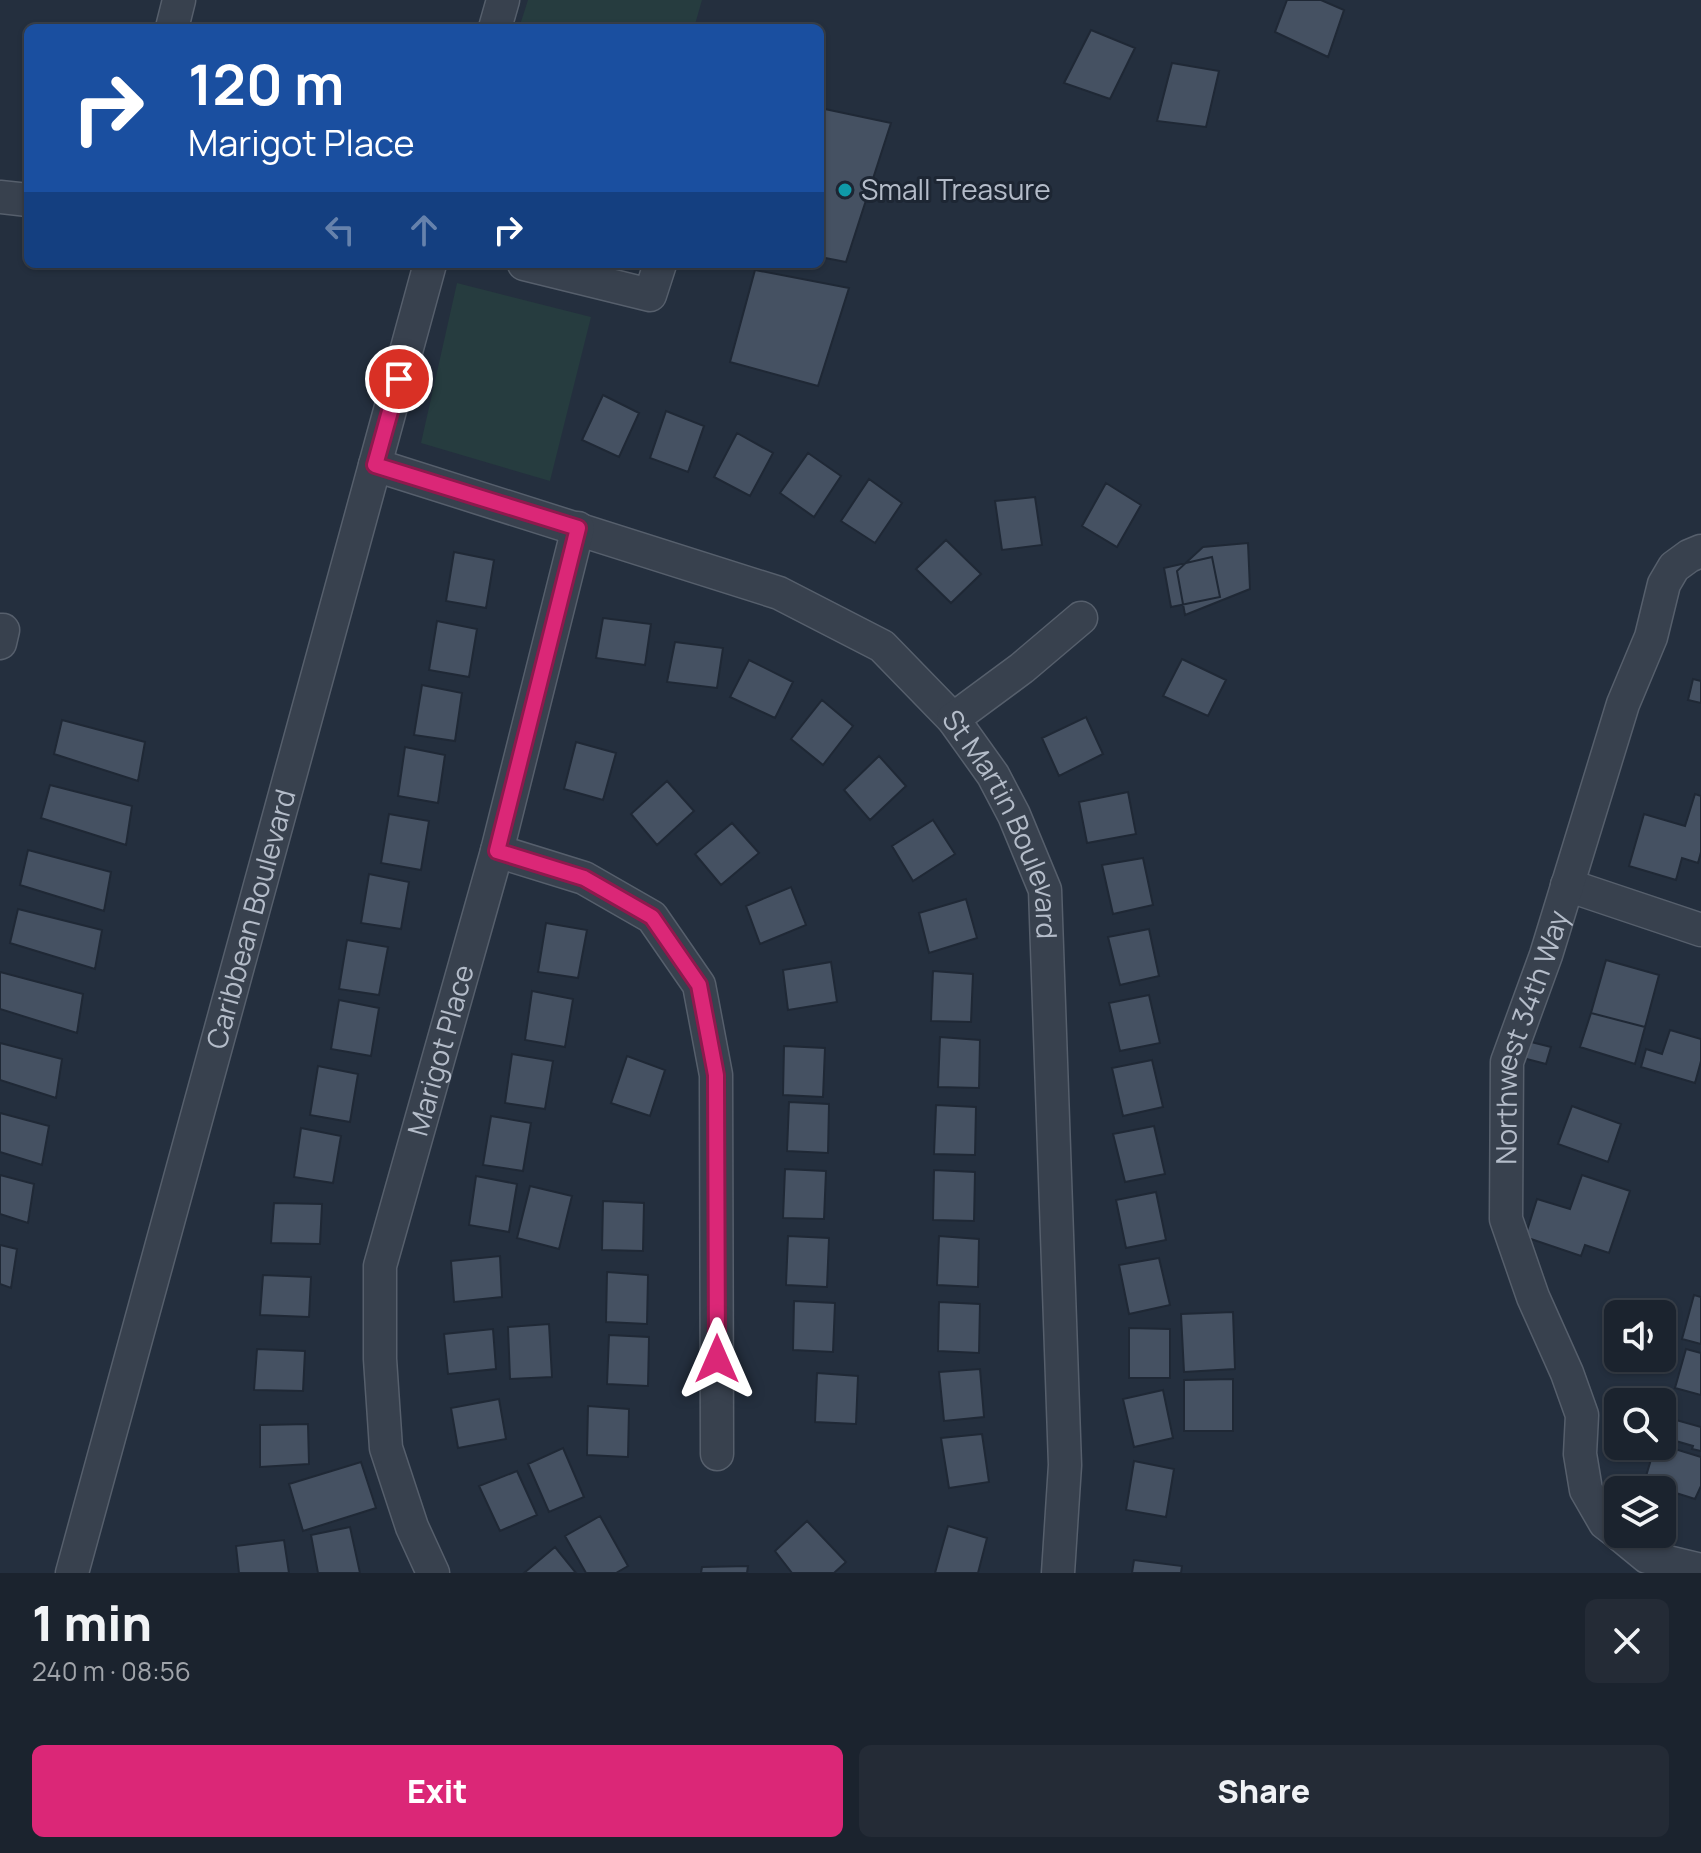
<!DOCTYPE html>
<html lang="en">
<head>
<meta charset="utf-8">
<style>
  :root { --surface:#1b232e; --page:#242b36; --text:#f1f3f6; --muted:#a0a4aa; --line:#39404a; --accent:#db2777 }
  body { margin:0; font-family:Manrope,sans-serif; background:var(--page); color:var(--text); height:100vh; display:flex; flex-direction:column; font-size:30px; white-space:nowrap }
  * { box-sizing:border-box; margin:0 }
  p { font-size:26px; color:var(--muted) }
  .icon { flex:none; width:44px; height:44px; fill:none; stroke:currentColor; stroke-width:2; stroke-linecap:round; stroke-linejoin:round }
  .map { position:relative; height:1573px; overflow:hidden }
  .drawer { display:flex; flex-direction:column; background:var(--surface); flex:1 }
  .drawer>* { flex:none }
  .top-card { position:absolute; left:24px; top:24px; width:800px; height:244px; border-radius:12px; box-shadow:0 2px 6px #0004,0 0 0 2px var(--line); background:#1a4fa0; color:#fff; overflow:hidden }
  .buttons { position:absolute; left:1604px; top:1300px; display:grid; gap:16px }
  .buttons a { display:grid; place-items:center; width:72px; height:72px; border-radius:12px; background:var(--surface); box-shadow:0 2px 6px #0004,0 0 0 2px var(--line); font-size:40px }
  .pin { position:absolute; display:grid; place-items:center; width:68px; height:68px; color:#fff; margin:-34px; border:4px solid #fff; border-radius:50%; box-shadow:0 2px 8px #0007 }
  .me { position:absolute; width:88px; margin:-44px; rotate:0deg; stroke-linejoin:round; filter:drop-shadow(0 0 6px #0008) }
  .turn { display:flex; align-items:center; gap:28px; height:168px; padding:0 32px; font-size:36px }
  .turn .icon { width:104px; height:104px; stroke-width:2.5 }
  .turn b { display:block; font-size:56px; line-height:68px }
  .lanes { display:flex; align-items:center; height:76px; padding:0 32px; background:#0003; justify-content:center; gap:40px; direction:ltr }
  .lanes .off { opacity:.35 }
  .round { display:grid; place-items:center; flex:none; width:84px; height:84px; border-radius:12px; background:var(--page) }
  .summary { display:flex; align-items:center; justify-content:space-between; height:136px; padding:0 32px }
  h1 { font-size:48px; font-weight:800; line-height:60px }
  .action { display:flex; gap:16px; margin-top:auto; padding:16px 32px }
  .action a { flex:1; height:92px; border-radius:12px; background:var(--accent); color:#fff; font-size:32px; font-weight:800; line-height:92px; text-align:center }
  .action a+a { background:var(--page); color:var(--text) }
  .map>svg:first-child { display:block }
  .green { fill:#263c3f }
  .building { fill:#455162; stroke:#1f2835; stroke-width:2 }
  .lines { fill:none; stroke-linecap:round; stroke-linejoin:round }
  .street-casing { stroke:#565f6c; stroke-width:35 }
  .street { stroke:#38414e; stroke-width:32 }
  .route-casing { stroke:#8e194d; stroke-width:20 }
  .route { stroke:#db2777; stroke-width:14 }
  .culture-dot { fill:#0f9aa8; stroke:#1d2633; stroke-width:3 }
  .labels { text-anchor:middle; stroke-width:6; stroke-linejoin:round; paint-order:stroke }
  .poi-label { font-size:28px; fill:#b4bcc9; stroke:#1d2633; text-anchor:start }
  .street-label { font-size:28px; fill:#b4bcc9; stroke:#1d2633 }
</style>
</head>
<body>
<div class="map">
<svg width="1701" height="1573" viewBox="0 0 1701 1573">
  <rect width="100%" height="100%" fill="#242f3e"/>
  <path class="green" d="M 528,0 L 702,0 L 694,28 L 519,28 Z
    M 457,283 L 591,317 L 550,481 L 421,443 Z"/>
  <path class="building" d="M 1287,0 L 1321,0 L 1344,10 L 1328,57 L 1275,32 Z
    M 1091,30 L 1135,48 L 1110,99 L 1064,83 Z
    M 1172,63 L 1219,71 L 1206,127 L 1157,121 Z
    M 820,108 L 891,123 L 846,262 L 820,257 Z
    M 755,270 L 849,288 L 818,386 L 730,362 Z
    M 603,395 L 639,413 L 619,457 L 582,440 Z
    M 666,411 L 704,426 L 688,472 L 650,458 Z
    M 737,433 L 773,453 L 750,496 L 714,477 Z
    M 808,453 L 841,476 L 814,517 L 780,493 Z
    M 869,479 L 902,503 L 875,543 L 841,521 Z
    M 1106,483 L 1141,505 L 1117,547 L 1082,526 Z
    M 1035,497 L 1042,545 L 1002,550 L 995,501 Z
    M 946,540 L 981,574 L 951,603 L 916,569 Z
    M 1248,543 L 1250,589 L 1185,615 L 1177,571 L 1203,547 Z
    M 454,552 L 494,560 L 486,608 L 446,601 Z
    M 1212,557 L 1220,597 L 1171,607 L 1164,568 Z
    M 603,618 L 651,624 L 645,665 L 596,658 Z
    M 437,621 L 477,629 L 469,677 L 429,670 Z
    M 675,642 L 723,648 L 717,688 L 667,682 Z
    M 1182,659 L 1226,680 L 1208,716 L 1163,696 Z
    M 749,660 L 793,682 L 775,718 L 730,697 Z
    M 1693,679 L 1701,681 L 1701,703 L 1688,700 Z
    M 422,685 L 462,693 L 455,741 L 414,735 Z
    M 822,700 L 853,726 L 823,765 L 791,739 Z
    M 1086,717 L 1103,754 L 1059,776 L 1042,738 Z
    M 62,720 L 145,742 L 138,781 L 54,754 Z
    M 576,742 L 616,753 L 603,800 L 564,789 Z
    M 405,747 L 445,755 L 438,803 L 398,796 Z
    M 879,756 L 906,786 L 870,820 L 844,790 Z
    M 667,781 L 694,811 L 657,845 L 631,814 Z
    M 50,785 L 132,806 L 126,845 L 41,818 Z
    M 1128,792 L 1136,834 L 1087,843 L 1079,802 Z
    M 1695,794 L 1701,796 L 1701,852 L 1698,863 L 1682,858 L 1676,880 L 1629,866 L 1644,814 L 1685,826 Z
    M 389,814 L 429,821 L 421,870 L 381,863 Z
    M 933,820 L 955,854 L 913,881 L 892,846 Z
    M 732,823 L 759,853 L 721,885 L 695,854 Z
    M 28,850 L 111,872 L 104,911 L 20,885 Z
    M 1143,858 L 1153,905 L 1113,914 L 1102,865 Z
    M 369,874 L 409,882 L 401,929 L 361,923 Z
    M 791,887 L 806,925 L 760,944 L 746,906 Z
    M 966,899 L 977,938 L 929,953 L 919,913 Z
    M 18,909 L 102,930 L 95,969 L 10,943 Z
    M 546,923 L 587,930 L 578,978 L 538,972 Z
    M 1149,929 L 1159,976 L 1120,985 L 1108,937 Z
    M 347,940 L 388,947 L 379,995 L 339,989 Z
    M 1606,960 L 1659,975 L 1645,1027 L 1591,1013 Z
    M 831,962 L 837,1002 L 788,1010 L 783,970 Z
    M 933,971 L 973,974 L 971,1022 L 931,1021 Z
    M 0,972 L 83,994 L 77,1033 L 0,1009 Z
    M 532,991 L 573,999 L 565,1047 L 525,1040 Z
    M 1149,995 L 1160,1043 L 1120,1051 L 1109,1003 Z
    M 339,1000 L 379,1008 L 371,1056 L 331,1049 Z
    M 1591,1013 L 1645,1027 L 1635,1064 L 1580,1047 Z
    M 1670,1030 L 1701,1039 L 1701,1061 L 1695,1083 L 1641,1067 L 1646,1049 L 1662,1054 Z
    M 940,1037 L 980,1040 L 979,1088 L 938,1087 Z
    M 1523,1040 L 1551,1047 L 1546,1064 L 1519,1057 Z
    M 0,1043 L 62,1059 L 56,1098 L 0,1080 Z
    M 784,1046 L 825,1048 L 823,1097 L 783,1095 Z
    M 512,1054 L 553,1061 L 545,1109 L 505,1103 Z
    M 627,1056 L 665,1070 L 650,1116 L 611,1103 Z
    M 1152,1060 L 1163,1107 L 1123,1116 L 1112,1068 Z
    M 318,1066 L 358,1074 L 350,1122 L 310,1115 Z
    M 789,1102 L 829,1104 L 828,1153 L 787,1151 Z
    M 936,1105 L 976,1107 L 975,1155 L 934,1154 Z
    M 1572,1106 L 1621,1124 L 1608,1162 L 1558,1144 Z
    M 0,1113 L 49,1126 L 42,1165 L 0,1152 Z
    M 491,1116 L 531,1123 L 523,1171 L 483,1165 Z
    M 1154,1126 L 1165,1174 L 1125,1182 L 1113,1134 Z
    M 301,1128 L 341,1136 L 333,1183 L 294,1177 Z
    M 785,1169 L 826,1171 L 824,1219 L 783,1218 Z
    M 934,1170 L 975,1172 L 974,1221 L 933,1220 Z
    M 0,1175 L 34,1184 L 28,1223 L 0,1214 Z
    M 1582,1175 L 1630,1191 L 1609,1253 L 1585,1245 L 1581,1256 L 1525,1237 L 1537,1199 L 1570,1209 Z
    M 476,1176 L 517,1184 L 509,1232 L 469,1225 Z
    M 530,1186 L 572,1196 L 559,1249 L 517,1238 Z
    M 1156,1192 L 1166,1240 L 1126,1248 L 1116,1200 Z
    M 603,1201 L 644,1203 L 643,1251 L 602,1250 Z
    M 274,1203 L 322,1204 L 320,1244 L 271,1243 Z
    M 788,1236 L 829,1238 L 827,1287 L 786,1285 Z
    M 939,1236 L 979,1239 L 978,1287 L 937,1285 Z
    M 0,1245 L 17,1249 L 11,1288 L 0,1284 Z
    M 500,1256 L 502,1297 L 454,1302 L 451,1261 Z
    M 1159,1258 L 1170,1305 L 1129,1314 L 1119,1265 Z
    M 607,1272 L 648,1275 L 647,1324 L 606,1322 Z
    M 263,1275 L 311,1277 L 309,1317 L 260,1315 Z
    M 1694,1295 L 1701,1297 L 1701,1344 L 1682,1339 Z
    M 794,1301 L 835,1303 L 833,1352 L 793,1350 Z
    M 939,1302 L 980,1304 L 979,1353 L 938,1351 Z
    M 1233,1312 L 1235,1369 L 1184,1372 L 1181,1314 Z
    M 549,1324 L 552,1377 L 510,1379 L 508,1327 Z
    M 1129,1328 L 1170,1329 L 1170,1378 L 1129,1378 Z
    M 493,1329 L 496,1369 L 448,1374 L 444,1334 Z
    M 609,1335 L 649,1337 L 648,1386 L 607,1384 Z
    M 257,1349 L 305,1351 L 303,1391 L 254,1390 Z
    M 1686,1349 L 1701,1353 L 1701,1395 L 1675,1388 Z
    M 980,1369 L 984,1417 L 944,1421 L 939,1372 Z
    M 817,1373 L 858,1376 L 856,1424 L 815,1422 Z
    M 1233,1379 L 1233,1431 L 1184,1431 L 1184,1380 Z
    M 1163,1390 L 1173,1438 L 1134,1447 L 1123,1399 Z
    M 499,1399 L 506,1439 L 458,1448 L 451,1408 Z
    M 588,1406 L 629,1409 L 628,1457 L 587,1455 Z
    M 1662,1416 L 1701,1427 L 1701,1451 L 1692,1449 L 1693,1446 L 1662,1437 Z
    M 308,1424 L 309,1464 L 260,1467 L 260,1425 Z
    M 982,1434 L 989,1482 L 949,1488 L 941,1438 Z
    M 1662,1445 L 1701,1457 L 1701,1486 L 1695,1499 L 1644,1483 L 1655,1446 Z
    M 563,1448 L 584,1497 L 549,1512 L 528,1464 Z
    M 1134,1461 L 1174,1469 L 1166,1517 L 1126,1510 Z
    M 361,1462 L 376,1508 L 303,1531 L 289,1484 Z
    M 517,1471 L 537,1515 L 500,1531 L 479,1486 Z
    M 600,1516 L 628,1566 L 616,1573 L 586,1573 L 565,1536 Z
    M 807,1521 L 846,1562 L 834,1573 L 792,1573 L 775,1551 Z
    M 948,1526 L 987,1538 L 978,1573 L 935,1573 Z
    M 350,1527 L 360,1573 L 318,1573 L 311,1535 Z
    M 284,1540 L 289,1573 L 239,1573 L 236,1546 Z
    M 555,1547 L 576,1573 L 524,1573 Z
    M 1134,1560 L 1182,1566 L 1181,1573 L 1132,1573 Z
    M 748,1566 L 747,1573 L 701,1573 L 702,1567 Z"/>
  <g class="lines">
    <defs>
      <g id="street">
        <path d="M 172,28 L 179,0"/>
        <path d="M 495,28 L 503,0"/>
        <path d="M 0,197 L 28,200"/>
        <path d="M 524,264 L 650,295 L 660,264"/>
        <path id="s1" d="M 375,465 L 779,593 L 882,646 L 953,719 L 993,775 L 1014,815 L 1045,890 L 1065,1465 L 1058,1573"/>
        <path d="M 0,630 L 3,630 L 0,643"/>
        <path d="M 953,719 L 1022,668 L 1081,618"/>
        <path d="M 497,851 L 584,878 L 652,917 L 699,985 L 716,1075 L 717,1454"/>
        <path d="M 1567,885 L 1701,930"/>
        <path id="s2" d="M 1618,1533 L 1605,1523 L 1586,1490 L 1580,1454 L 1582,1415 L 1567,1373 L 1533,1297 L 1506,1219 L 1507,1062 L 1546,955 L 1623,704 L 1651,637 L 1664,584 L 1674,567 L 1689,556 L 1701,551"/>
        <path d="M 1619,1534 L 1647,1557 L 1701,1570"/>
        <path id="s3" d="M 72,1573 L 430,264"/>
        <path id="s4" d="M 433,1573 L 412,1527 L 386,1448 L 380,1359 L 380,1266 L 497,851 L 578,528"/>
      </g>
    </defs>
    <use href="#street" class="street-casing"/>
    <use href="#street" class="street"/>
  </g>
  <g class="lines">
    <defs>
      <path id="route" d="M 399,379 L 375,465 L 578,528 L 497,851 L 584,878 L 652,917 L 699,985 L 716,1075 L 717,1359"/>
    </defs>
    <use href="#route" class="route-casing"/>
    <use href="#route" class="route"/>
  </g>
  <circle class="culture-dot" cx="845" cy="190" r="8"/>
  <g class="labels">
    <g class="poi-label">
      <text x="861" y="200">Small Treasure</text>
    </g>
    <g class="street-label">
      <text dy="10" stroke="none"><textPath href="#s1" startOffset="760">St Martin Boulevard</textPath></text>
      <text dy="10" stroke="none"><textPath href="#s3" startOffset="678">Caribbean Boulevard</textPath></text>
      <text dy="10" stroke="none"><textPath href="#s2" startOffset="526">Northwest 34th Way</textPath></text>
      <text dy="10" stroke="none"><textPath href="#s4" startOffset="540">Marigot Place</textPath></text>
    </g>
  </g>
</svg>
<div class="buttons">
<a><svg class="icon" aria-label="sound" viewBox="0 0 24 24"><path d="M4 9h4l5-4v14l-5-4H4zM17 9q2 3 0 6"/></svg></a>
<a><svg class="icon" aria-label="search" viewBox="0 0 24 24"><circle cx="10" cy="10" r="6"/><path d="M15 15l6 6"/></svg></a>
<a><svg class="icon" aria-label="layers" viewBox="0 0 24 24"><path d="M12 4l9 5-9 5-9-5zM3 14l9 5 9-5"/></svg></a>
</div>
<div class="pin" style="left:399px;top:379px;background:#d93025"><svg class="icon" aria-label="arrive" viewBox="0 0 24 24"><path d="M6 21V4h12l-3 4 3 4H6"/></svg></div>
<svg class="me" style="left:717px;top:1359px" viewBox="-20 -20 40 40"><path d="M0-17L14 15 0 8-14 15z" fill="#db2777" stroke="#fff" stroke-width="4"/></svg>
<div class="top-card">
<div class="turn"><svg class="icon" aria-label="right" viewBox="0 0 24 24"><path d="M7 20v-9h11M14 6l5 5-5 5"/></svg><div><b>120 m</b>Marigot Place</div></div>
<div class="lanes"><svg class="icon off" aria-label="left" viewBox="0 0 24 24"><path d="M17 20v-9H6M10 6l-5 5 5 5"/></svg><svg class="icon off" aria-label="ahead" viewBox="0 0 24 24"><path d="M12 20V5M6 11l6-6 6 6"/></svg><svg class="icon" aria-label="right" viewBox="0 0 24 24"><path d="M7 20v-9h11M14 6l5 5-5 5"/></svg></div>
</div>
</div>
<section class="drawer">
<div class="summary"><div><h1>1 min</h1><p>240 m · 08:56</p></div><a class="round"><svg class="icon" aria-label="close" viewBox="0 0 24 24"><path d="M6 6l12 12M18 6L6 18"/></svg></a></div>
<div class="action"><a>Exit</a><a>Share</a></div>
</section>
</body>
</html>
